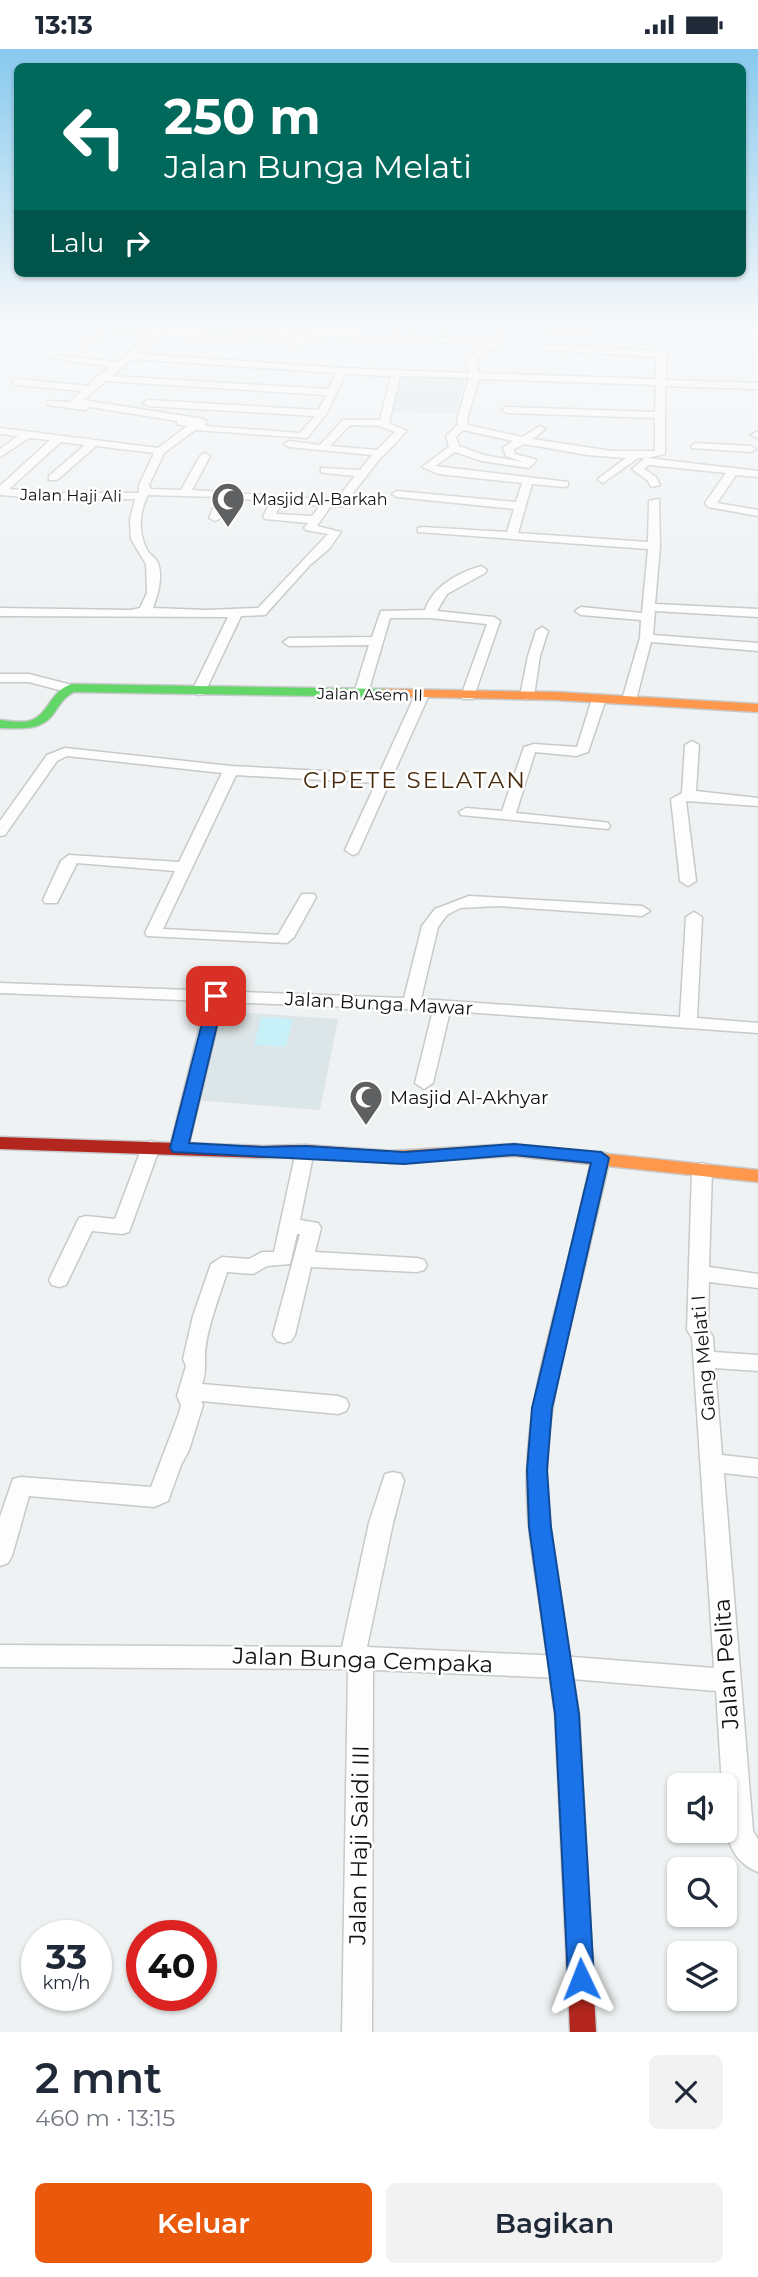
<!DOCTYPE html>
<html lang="id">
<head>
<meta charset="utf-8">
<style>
  :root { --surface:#fff; --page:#f2f2f3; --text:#1f2937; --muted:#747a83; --accent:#ea580c }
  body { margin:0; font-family:Montserrat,sans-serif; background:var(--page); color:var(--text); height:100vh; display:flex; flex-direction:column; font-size:26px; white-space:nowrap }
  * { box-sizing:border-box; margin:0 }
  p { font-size:23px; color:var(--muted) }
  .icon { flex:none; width:38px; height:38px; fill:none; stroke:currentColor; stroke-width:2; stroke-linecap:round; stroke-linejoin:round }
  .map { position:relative; height:1983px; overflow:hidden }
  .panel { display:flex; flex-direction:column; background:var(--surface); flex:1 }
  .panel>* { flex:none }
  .guide { position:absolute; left:14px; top:14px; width:732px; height:214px; border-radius:10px; box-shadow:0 2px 5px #0004; background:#00695c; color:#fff; overflow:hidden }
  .controls { position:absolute; left:667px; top:1724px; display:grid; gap:14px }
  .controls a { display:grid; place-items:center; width:70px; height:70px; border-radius:10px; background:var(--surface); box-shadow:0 2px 5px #0004; font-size:35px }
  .speed { position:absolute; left:21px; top:1871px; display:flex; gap:14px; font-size:35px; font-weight:700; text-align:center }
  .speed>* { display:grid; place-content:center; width:91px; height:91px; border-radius:50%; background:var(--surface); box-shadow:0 2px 5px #0004; line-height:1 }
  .speed small { font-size:18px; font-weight:400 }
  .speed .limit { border:10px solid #d22; background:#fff; color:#111 }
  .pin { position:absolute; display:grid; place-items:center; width:60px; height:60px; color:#fff; margin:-30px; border-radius:14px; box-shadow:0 4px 10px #0006 }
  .me { position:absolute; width:77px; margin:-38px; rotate:358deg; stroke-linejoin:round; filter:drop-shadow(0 0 5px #0008) }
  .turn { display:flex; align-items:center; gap:24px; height:147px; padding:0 35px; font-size:32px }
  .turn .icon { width:91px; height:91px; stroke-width:2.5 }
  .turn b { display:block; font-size:49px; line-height:60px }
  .then { display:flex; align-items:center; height:66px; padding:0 35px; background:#0003; gap:14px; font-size:26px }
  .round { display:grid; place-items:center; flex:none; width:74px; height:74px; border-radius:10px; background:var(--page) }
  .head { display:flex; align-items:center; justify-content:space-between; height:119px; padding:0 35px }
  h1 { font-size:42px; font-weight:600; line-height:52px }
  .action { display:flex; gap:14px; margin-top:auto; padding:14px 35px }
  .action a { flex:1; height:80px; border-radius:10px; background:var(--accent); color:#fff; font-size:28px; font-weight:600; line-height:80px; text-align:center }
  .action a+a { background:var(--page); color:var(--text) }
  .status { display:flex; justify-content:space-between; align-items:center; height:49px; padding:0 35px; background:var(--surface); direction:ltr }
  .status svg { height:19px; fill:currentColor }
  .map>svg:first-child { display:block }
  .built { fill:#dce5e7 }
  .green { fill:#c8f0f8 }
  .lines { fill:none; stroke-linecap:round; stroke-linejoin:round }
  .street-casing { stroke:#c7c9ca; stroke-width:3 }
  .fast-casing { stroke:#c7c9ca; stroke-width:3 }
  .slow-casing { stroke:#c7c9ca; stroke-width:3 }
  .jam-casing { stroke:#c7c9ca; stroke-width:3 }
  .street { fill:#fdfdfd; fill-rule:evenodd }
  .fast { fill:#63d668; fill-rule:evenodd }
  .slow { fill:#ff974d; fill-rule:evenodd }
  .jam { fill:#b3261e; fill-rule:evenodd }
  .route { fill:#1a73e8; stroke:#114b97; stroke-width:2 }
  .labels { text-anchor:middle; stroke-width:5; stroke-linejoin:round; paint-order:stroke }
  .far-street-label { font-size:16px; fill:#101213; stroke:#fff }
  .far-poi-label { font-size:16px; fill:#101213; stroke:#fff; text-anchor:start }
  .street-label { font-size:19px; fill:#101213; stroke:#fff }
  .poi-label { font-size:19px; fill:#101213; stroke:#fff; text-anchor:start }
  .quarter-label { font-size:23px; letter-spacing:2px; fill:#482a0e; stroke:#fff }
  .near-street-label { font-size:23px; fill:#101213; stroke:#fff }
</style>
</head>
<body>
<div class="status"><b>13:13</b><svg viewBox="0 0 49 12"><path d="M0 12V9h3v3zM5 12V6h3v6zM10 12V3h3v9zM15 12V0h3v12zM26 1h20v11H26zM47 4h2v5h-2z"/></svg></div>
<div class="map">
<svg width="758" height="1983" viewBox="0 0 758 1983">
  <rect width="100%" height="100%" fill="#eff2f3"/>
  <path class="built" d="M 399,326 L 466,329 L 455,365 L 388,363 Z
    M 219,962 L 338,970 L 320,1061 L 194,1051 Z"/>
  <path class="green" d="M 261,968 L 293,970 L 286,998 L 254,996 Z"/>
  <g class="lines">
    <defs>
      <path id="street" d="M 100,280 L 109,280 L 87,297 L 81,297 L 81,293 Z
        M 113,280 L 166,280 L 295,290 L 299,288 L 216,283 L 212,280 L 305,283 L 333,281 L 491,291 L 502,280 L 511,280 L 493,300 L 486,301 L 476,315 L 479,324 L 656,330 L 656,308 L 546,301 L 544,299 L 549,296 L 661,302 L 666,305 L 666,331 L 758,334 L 758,340 L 665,337 L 665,405 L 647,409 L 758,422 L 758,428 L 736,426 L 717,454 L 758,461 L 758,467 L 708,458 L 705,454 L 726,424 L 649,416 L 644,420 L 656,428 L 660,436 L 651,438 L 648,432 L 632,420 L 645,409 L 638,409 L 603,434 L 598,431 L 599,429 L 626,409 L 587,406 L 525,395 L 514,400 L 515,405 L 535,410 L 536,412 L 529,419 L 482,412 L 455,403 L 435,417 L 568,433 L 568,437 L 564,438 L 532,435 L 518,484 L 648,493 L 649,452 L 659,450 L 660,497 L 655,555 L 758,560 L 758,568 L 655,562 L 653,586 L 758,594 L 758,602 L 651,593 L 636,651 L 629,655 L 624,654 L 622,651 L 640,589 L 641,571 L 581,566 L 575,562 L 581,558 L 642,564 L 648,500 L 418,483 L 418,479 L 422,478 L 507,483 L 514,460 L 397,448 L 392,445 L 397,442 L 516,453 L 522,434 L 438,425 L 422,418 L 449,398 L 446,387 L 458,375 L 457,370 L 469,329 L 400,327 L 389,374 L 407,382 L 378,412 L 343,457 L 330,458 L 317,477 L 341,483 L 329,500 L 310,516 L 265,566 L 241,567 L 204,645 L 199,646 L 192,642 L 228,568 L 0,567 L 0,559 L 131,561 L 140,559 L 147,544 L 146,515 L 131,490 L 130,470 L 135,450 L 54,450 L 0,446 L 0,437 L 50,391 L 29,389 L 0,408 L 0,400 L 18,387 L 0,385 L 0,379 L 158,399 L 187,377 L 177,375 L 177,372 L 90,358 L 85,361 L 47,356 L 47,352 L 70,353 L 82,342 L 17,336 L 12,333 L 17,330 L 88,337 L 97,327 L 111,318 L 51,309 L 56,306 L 117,313 L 150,285 L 117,283 ZM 160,286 L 295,296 L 303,295 L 308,289 L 333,287 L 484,296 L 480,297 L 466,315 L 469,324 L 342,319 L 138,305 ZM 132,310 L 336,324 L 329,340 L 112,327 ZM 345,325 L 391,327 L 380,371 L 343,371 L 320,396 L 289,392 L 284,395 L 289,398 L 372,406 L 360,421 L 321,419 L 321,423 L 325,424 L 355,427 L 336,451 L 192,441 L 210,407 L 205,404 L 200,407 L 181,441 L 151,440 L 149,436 L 164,404 L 195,381 L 307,389 L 327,364 ZM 479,330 L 656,336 L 655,363 L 507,358 L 502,361 L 507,364 L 655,369 L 655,402 L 612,402 L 533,390 L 545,380 L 540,377 L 522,388 L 468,376 L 467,370 ZM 106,332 L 326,346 L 319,361 L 148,351 L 143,354 L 148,357 L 315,367 L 300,384 L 205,377 L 206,371 L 198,369 L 83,351 ZM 350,376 L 379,377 L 395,383 L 377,401 L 330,397 ZM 463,381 L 513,392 L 503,399 L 506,407 L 523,413 L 484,406 L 459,397 L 456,388 ZM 61,393 L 85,396 L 49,427 L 49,431 L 57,431 L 96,397 L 154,404 L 139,436 L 139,444 L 54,444 L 9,440 ZM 148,446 L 218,448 L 209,469 L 215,472 L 221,469 L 229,449 L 271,452 L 263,468 L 265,470 L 308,474 L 304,479 L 306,481 L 328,485 L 258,559 L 207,561 L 153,559 C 158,546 163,528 158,514 C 156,509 150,506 147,501 C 138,484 139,463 148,446 ZM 282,453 L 320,457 L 312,467 L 276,465 Z
        M 537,280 L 598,280 L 589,286 L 541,283 Z
        M 756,383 L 758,383 L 758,389 L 751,386 Z
        M 696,394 L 751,397 L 756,400 L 751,403 L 692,399 L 691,397 Z
        M 481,517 L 487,521 L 485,524 L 447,545 L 437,562 L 494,568 L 500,572 L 473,650 L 463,650 L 461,647 L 487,575 L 430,569 L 390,569 L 368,644 L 361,648 L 354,644 L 369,596 L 289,597 L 283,593 L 289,589 L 372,588 L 381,562 L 425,561 C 433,537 458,524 481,517 Z
        M 542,578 L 548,582 L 540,607 L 534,647 L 527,651 L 520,647 L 528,607 L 536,582 Z
        M 0,625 L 29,625 L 72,636 L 74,639 L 67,643 L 29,633 L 0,633 Z
        M 422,642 L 429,646 L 358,804 L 353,806 L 345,801 L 376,734 L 236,726 L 163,880 L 278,886 L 302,845 L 314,845 L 316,848 L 294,888 L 287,894 L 147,887 L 145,884 L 175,822 L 77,814 L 57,854 L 45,854 L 43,851 L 61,812 L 69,806 L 179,813 L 222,724 L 67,707 L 57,712 L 5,786 L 0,787 L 0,772 L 47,706 L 65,699 L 231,717 L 379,725 L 415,646 Z
        M 599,646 L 606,650 L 588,703 L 576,707 L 535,703 L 516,764 L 603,773 L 608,774 L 610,777 L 608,780 L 461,766 L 459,763 L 466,759 L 502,762 L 524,698 L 534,695 L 577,698 L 592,650 Z
        M 692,692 L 699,696 L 696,742 L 758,749 L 758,757 L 686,752 L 696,832 L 688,837 L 680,832 L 671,750 L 682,744 L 685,696 Z
        M 469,847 L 642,857 L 650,862 L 642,867 L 499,857 L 460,859 L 447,866 L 438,878 L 421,950 L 680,968 L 686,868 L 694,863 L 702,868 L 697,969 L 758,974 L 758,984 L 450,962 L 433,1034 L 424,1040 L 415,1034 L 433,961 L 223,953 L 188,1099 L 186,1103 L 172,1103 L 170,1099 L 206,952 L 0,944 L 0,934 L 404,949 L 422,877 L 435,860 Z
        M 151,1092 L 158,1094 L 160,1098 L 129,1183 L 122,1185 L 92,1182 L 66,1236 L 59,1238 L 52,1236 L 49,1231 L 79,1169 L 86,1167 L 115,1170 L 142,1098 L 144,1094 Z
        M 305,1096 L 312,1097 L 314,1102 L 300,1171 L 318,1174 L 321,1179 L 315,1203 L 417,1209 L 424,1211 L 427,1216 L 424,1221 L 417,1223 L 311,1218 L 295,1286 L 291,1292 L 284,1294 L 277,1292 L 273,1286 L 300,1185 L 297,1185 L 290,1215 L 267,1217 L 253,1225 L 227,1223 C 220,1247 205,1283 205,1308 C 205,1318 206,1324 202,1335 L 338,1347 L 346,1350 L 349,1356 L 346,1362 L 338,1365 L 201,1352 L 203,1356 L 189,1401 L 181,1416 L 168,1452 L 154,1458 L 29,1447 L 12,1507 L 8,1514 L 0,1517 L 0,1468 L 13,1430 L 21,1428 L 151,1438 L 179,1364 L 181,1356 L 177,1347 L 186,1317 L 183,1310 L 193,1267 L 211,1215 L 222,1208 L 249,1210 L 262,1203 L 274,1203 L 296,1102 L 298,1097 Z
        M 702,1114 L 709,1116 L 712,1121 L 709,1218 L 758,1225 L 758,1239 L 709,1233 L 708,1280 L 713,1288 L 714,1303 L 758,1306 L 758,1322 L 715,1319 L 722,1406 L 758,1410 L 758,1428 L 724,1424 L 753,1782 L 758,1790 L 758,1823 C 722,1809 724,1769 724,1736 L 722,1736 L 716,1642 L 560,1629 L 373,1621 L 372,1983 L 342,1983 L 348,1620 L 0,1618 L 0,1596 L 342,1598 L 369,1474 L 385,1425 L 393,1423 L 401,1425 L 404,1432 L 393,1474 L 367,1598 L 560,1607 L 714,1619 L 692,1289 L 687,1281 L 692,1121 L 695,1116 Z"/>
      <path id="fast" d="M 72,635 L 385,640 L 391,644 L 385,648 L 74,643 C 64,648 60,655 54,664 C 41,683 20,679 0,679 L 0,671 C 9,672 20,674 29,672 C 49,667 49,642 72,635 Z
        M 601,1103 L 607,1105 L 610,1109 L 585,1216 L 582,1221 L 570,1221 L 567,1216 L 592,1109 L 595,1105 Z"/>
      <path id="slow" d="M 385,640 L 556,643 L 758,655 L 758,663 L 556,651 L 381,647 L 381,641 Z
        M 514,1095 L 758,1121 L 758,1133 L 514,1107 L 392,1114 L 386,1112 L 383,1108 L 386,1104 L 392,1102 Z
        M 576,1209 L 582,1211 L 585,1216 C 569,1283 548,1351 547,1421 C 546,1471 556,1521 564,1570 L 561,1577 L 553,1580 L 545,1577 L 542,1570 C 535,1521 525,1471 527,1421 C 529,1351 550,1283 567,1216 L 570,1211 Z"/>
      <path id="jam" d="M 0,1088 L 263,1097 L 305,1096 L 392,1102 L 398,1104 L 401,1108 L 398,1112 L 392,1114 L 305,1108 L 263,1109 L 0,1100 Z
        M 553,1560 L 561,1563 L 564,1570 L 579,1665 L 596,1983 L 570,1983 L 555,1665 L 542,1570 L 545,1563 Z"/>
    </defs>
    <use href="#street" class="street-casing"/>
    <use href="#fast" class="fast-casing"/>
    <use href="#slow" class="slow-casing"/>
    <use href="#jam" class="jam-casing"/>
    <use href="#street" class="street"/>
    <use href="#fast" class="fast"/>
    <use href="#slow" class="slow"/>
    <use href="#jam" class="jam"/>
  </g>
  <linearGradient id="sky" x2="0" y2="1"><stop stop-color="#88c9ee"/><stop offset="0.5" stop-color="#f8f9fa"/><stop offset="1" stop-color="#f8f9fa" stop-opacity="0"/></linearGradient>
  <rect width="758" height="557" fill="url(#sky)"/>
  <path class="route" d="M 216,942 L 224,947 L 189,1094 L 262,1098 L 305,1097 L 404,1103 L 514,1095 L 601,1103 L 609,1109 L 552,1359 L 547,1421 L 551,1478 L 579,1665 L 594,1930 L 590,1940 L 581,1943 L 572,1940 L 568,1930 L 555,1665 L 529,1478 L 527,1421 L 532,1359 L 591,1114 L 514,1106 L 404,1115 L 173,1103 L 170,1099 L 209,947 Z"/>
  <defs>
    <symbol id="mosque-pin" viewBox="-11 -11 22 30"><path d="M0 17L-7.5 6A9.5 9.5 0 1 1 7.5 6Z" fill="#5e6061" stroke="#fff"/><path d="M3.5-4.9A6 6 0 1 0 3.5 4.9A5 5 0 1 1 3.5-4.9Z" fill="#fff"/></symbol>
  </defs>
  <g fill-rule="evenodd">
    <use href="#mosque-pin" x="209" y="431" width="38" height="52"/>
    <use href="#mosque-pin" x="347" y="1029" width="38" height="52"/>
  </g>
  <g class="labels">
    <g class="far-street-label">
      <text transform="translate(71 446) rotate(1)" y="6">Jalan Haji Ali</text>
      <text transform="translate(370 645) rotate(1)" y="6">Jalan Asem II</text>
    </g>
    <g class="far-poi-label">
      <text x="252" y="456">Masjid Al-Barkah</text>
    </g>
    <g class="street-label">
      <text transform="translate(379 954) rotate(3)" y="7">Jalan Bunga Mawar</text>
      <text transform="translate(703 1309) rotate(-95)" y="7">Gang Melati I</text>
    </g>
    <g class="poi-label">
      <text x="390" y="1055">Masjid Al-Akhyar</text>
    </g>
    <g class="quarter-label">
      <text x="415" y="739">CIPETE SELATAN</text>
    </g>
    <g class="near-street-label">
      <text transform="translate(363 1611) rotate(2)" y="8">Jalan Bunga Cempaka</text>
      <text transform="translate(726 1615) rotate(-94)" y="8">Jalan Pelita</text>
      <text transform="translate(359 1796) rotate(-89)" y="8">Jalan Haji Saidi III</text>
    </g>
  </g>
</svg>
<div class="controls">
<a><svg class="icon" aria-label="sound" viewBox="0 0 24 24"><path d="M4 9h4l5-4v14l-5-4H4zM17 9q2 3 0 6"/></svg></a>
<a><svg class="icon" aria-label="search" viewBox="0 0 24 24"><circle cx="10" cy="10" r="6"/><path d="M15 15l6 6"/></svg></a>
<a><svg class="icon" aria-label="layers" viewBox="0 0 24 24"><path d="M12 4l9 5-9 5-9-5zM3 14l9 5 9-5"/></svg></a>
</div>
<div class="speed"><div>33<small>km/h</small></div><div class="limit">40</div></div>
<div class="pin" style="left:216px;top:947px;background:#d93025"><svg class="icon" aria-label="arrive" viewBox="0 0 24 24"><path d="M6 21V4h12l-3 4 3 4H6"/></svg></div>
<svg class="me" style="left:581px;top:1930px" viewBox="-20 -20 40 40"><path d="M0-17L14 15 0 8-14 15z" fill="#1a73e8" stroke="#fff" stroke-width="4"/></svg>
<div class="guide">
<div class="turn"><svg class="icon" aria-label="left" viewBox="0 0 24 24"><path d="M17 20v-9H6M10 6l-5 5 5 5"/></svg><div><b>250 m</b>Jalan Bunga Melati</div></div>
<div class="then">Lalu<svg class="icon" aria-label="right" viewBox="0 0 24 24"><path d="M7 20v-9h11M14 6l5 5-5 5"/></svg></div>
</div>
</div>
<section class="panel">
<div class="head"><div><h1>2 mnt</h1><p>460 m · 13:15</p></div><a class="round"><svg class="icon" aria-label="close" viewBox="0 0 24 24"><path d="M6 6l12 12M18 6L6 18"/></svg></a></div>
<div class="action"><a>Keluar</a><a>Bagikan</a></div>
</section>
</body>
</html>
